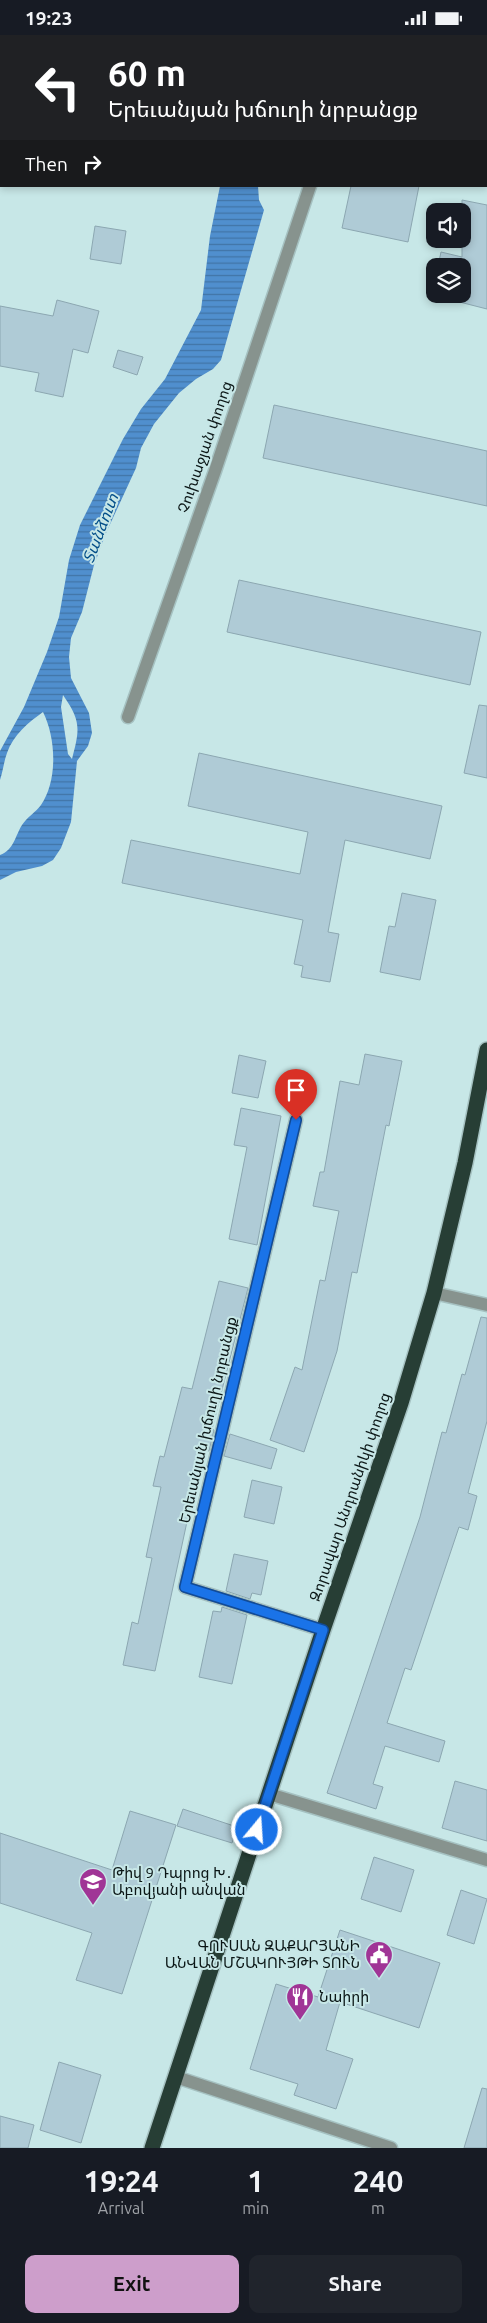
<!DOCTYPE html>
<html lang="en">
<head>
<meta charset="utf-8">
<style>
  :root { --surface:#171b24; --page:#20242c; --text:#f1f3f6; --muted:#9ea1a6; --accent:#cd9ecb }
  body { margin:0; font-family:Ubuntu,"Noto Sans Armenian",sans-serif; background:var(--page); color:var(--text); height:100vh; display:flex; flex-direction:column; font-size:19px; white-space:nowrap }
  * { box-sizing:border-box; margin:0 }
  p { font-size:16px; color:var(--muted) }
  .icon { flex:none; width:28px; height:28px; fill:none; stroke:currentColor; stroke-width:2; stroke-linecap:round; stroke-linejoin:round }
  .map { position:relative; height:2113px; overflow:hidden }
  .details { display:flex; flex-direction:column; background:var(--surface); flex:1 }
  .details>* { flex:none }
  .hud { position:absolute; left:0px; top:0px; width:488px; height:152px; box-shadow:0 2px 8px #0003; background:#202124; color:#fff; overflow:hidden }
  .fabs { position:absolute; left:426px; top:168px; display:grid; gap:10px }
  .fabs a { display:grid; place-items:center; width:45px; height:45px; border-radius:10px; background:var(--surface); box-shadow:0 2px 8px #0003; font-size:25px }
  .pin { position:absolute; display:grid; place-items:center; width:42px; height:42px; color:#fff; margin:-51px -21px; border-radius:50% 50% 50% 0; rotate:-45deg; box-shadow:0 0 5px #0007 }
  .pin .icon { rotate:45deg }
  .me { position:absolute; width:55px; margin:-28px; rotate:18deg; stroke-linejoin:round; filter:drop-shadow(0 0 4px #0008) }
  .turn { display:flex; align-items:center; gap:18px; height:105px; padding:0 25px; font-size:22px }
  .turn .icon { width:65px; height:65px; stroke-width:2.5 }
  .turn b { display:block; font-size:35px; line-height:42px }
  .then { display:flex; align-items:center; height:48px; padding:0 25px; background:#0003; gap:10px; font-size:19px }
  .eta { display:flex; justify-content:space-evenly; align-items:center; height:85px; text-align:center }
  .eta b { font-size:30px; font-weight:600; line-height:35px }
  .primary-button { display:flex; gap:10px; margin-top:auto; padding:10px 25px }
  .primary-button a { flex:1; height:58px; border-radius:10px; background:var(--accent); color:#111; font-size:20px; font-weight:600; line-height:58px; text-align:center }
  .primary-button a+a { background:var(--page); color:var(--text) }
  .status { display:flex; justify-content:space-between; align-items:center; height:35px; padding:0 25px; background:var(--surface); direction:ltr }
  .status svg { height:14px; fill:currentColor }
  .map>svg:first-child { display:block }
  .water { fill:url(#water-rules); fill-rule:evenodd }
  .building { fill:#afcbd6; stroke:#8ca7b1 }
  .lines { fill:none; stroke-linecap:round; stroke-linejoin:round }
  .minor-casing { stroke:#a5c1c1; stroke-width:15 }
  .major-casing { stroke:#a5c1c1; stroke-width:15 }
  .highway-casing { stroke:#a5c1c1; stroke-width:18 }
  .minor { stroke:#87938e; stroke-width:12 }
  .major { stroke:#40544c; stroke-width:12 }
  .highway { stroke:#273e35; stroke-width:15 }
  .route-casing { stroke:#114b97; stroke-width:12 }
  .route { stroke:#1a73e8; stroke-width:9 }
  .labels { text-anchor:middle; stroke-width:4; stroke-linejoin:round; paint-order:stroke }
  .street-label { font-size:15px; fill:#0b1616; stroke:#c7e7e7 }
  .poi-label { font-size:15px; fill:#0b1616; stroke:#c7e7e7; text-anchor:start }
  .water-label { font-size:16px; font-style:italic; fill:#044f89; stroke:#c7e7e7 }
</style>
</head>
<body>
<div class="status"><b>19:23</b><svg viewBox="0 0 49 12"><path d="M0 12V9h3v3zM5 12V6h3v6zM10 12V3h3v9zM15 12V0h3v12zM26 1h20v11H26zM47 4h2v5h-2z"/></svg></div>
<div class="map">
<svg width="487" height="2113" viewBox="0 0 487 2113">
  <defs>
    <pattern id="water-rules" width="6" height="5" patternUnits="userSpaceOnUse" patternTransform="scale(1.25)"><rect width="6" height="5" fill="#508fce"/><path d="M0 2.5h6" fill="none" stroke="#4174a6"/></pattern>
  </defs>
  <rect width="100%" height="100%" fill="#c7e7e7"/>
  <path class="water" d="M 220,151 L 258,151 L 259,165 L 264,175 L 221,325 L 213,334 L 196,344 L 179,358 L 154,389 L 141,413 L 136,433 L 106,498 L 94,530 L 82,577 L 71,603 L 69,622 L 71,643 L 89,678 L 92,698 L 88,711 L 77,726 L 71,787 L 61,813 L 53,825 L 42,831 L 16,837 L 0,845 L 0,820 C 14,815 15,801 22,790 C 27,782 36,777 41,770 C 58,745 56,703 43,677 C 29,687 13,700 7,718 C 4,726 3,736 0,745 L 0,716 L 24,672 L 47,617 L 59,582 L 69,525 L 80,490 L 123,404 L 141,374 L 165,344 L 201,275 L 210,201 ZM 63,660 C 81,686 80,694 72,724 L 68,719 L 61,672 Z"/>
  <path class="building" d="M 351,151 L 419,151 L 408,207 L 342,193 Z
    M 462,165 L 487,170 L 487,274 L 432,260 L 435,245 L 435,259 L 462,259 L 462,231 L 438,231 L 441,217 L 462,222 Z
    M 95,191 L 126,196 L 121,229 L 90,224 Z
    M 57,265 L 99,276 L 88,318 L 73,314 L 63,362 L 35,356 L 39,338 L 0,331 L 0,271 L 53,281 Z
    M 118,315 L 143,322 L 137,340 L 113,332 Z
    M 274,370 L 487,416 L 487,471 L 263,423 Z
    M 239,545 L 481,597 L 470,650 L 227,597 Z
    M 479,670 L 487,671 L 487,743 L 464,738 Z
    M 199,718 L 442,771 L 430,824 L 345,805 L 328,897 L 339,899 L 330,947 L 301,942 L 303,931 L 294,929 L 303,885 L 122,848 L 131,805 L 300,839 L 308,797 L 188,771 Z
    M 402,858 L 436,865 L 420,945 L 380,937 L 389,891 L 395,892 Z
    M 365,1019 L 402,1026 L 389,1091 L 386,1090 L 357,1238 L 352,1237 L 337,1316 L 304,1417 L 270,1405 L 295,1332 L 302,1335 L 320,1245 L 325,1246 L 339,1176 L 313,1171 L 320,1137 L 324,1137 L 340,1046 L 359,1050 Z
    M 239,1020 L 266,1026 L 258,1063 L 232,1058 Z
    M 241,1073 L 281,1081 L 257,1210 L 229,1204 L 247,1112 L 234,1110 Z
    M 219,1246 L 248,1253 L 212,1394 L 214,1395 L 209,1416 L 204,1415 L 193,1468 L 191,1468 L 155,1636 L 123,1630 L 132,1587 L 138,1589 L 152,1523 L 146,1522 L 161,1452 L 153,1451 L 160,1421 L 164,1422 L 182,1352 L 192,1354 Z
    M 481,1282 L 487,1283 L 487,1386 L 468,1458 L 477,1461 L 468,1495 L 459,1492 L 411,1635 L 405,1633 L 387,1688 L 445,1706 L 439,1727 L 385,1711 L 373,1749 L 383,1752 L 376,1774 L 327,1758 L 420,1482 L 442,1397 L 446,1398 L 462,1339 L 465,1340 Z
    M 230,1399 L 277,1414 L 271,1434 L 224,1421 Z
    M 252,1445 L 282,1452 L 274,1489 L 244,1482 Z
    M 234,1519 L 268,1526 L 261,1560 L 252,1558 L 250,1564 L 226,1556 Z
    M 222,1572 L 247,1580 L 232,1649 L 199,1642 L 213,1576 L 221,1577 Z
    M 455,1746 L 487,1755 L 487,1806 L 442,1793 Z
    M 183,1774 L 237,1792 L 232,1808 L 177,1791 Z
    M 130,1776 L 176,1790 L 122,1959 L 76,1945 L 92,1898 L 0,1868 L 0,1798 L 112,1835 Z
    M 374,1822 L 414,1835 L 401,1877 L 361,1864 Z
    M 461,1855 L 487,1864 L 474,1909 L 447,1900 Z
    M 340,1895 L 440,1928 L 419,1993 L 340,1967 L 326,2015 L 353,2024 L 336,2074 L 294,2060 L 298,2049 L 250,2034 L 276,1949 L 318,1962 Z
    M 59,2027 L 101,2040 L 81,2108 L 40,2095 Z
    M 482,2053 L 487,2054 L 487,2113 L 464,2113 Z
    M 0,2081 L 34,2090 L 28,2113 L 0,2113 Z"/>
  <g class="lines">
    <defs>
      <path id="minor" d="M 348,1 L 348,0
        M 128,682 L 215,436 L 310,151
        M 296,1085 L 185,1552 L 323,1595
        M 434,1258 L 487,1270
        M 269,1759 L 487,1825
        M 176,2042 L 391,2113"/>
      <path id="major" d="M 0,7 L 1,7
        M 486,113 L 487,113"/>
      <path id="highway" d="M 152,2113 L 323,1595 L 401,1368 L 434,1258 L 465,1128 L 487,1015"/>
    </defs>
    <use href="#minor" class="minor-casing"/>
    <use href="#major" class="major-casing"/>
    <use href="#highway" class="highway-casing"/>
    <use href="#minor" class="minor"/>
    <use href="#major" class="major"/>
    <use href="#highway" class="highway"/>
  </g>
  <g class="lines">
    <defs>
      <path id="route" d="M 257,1795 L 323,1595 L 185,1552 L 296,1085"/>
    </defs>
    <use href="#route" class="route-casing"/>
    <use href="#route" class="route"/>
  </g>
  <defs>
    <symbol id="school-pin" viewBox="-11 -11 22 30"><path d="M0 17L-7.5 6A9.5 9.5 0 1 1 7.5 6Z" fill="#a03596" stroke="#c7e7e7"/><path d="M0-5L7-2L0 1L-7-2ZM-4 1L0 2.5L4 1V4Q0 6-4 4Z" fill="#fff"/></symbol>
    <symbol id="civic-pin" viewBox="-11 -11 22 30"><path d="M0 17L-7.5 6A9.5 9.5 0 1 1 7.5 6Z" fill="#a03596" stroke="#c7e7e7"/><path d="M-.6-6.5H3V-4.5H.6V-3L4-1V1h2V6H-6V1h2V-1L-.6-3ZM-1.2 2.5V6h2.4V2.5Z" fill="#fff"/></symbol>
    <symbol id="restaurant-pin" viewBox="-11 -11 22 30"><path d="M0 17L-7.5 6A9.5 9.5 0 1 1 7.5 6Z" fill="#a03596" stroke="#c7e7e7"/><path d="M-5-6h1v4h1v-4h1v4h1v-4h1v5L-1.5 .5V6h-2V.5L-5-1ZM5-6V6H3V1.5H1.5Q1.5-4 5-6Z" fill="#fff"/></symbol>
  </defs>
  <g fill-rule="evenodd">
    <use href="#school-pin" x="77" y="1831" width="32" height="43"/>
    <use href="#civic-pin" x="363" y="1904" width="32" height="43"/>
    <use href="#restaurant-pin" x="284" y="1946" width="32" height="43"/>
  </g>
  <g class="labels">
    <g class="street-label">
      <text transform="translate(205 412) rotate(-71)" y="5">Չուխաջյան փողոց</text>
      <text transform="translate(208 1385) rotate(-77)" y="5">Երեւանյան խճուղի նրբանցք</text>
      <text transform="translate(350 1462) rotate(-71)" y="5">Զորավար Անդրանիկի փողոց</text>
    </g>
    <g class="poi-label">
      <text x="112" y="1843">Թիվ 9 Դպրոց Խ․<tspan x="112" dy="17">Աբովյանի անվան</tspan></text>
      <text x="360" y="1916" text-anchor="end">ԳՈՒՍԱՆ ԶԱՔԱՐՅԱՆԻ<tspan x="360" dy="17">ԱՆՎԱՆ ՄՇԱԿՈՒՅԹԻ ՏՈՒՆ</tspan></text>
      <text x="319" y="1967">Նաիրի</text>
    </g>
    <g class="water-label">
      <text transform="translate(100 493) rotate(-69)" y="6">Տանձուտ</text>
    </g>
  </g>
</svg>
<div class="fabs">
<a><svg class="icon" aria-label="sound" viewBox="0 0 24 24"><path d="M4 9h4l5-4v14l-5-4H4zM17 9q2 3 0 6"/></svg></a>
<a><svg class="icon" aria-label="layers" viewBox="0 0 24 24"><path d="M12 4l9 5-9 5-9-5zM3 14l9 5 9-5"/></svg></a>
</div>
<div class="pin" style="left:296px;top:1085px;background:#d93025"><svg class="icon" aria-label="arrive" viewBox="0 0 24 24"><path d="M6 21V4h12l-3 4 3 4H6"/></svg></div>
<svg class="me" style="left:257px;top:1795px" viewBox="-20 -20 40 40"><circle r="17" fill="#1a73e8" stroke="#fff" stroke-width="3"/><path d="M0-11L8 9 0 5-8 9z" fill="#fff"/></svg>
<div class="hud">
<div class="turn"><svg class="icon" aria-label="left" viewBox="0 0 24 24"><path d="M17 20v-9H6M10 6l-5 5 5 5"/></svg><div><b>60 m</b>Երեւանյան խճուղի նրբանցք</div></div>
<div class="then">Then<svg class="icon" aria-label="right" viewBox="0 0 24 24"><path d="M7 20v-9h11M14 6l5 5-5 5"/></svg></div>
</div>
</div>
<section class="details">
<div class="eta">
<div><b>19:24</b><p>Arrival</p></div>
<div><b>1</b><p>min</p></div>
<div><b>240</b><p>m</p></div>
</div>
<div class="primary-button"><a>Exit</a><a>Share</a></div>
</section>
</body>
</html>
